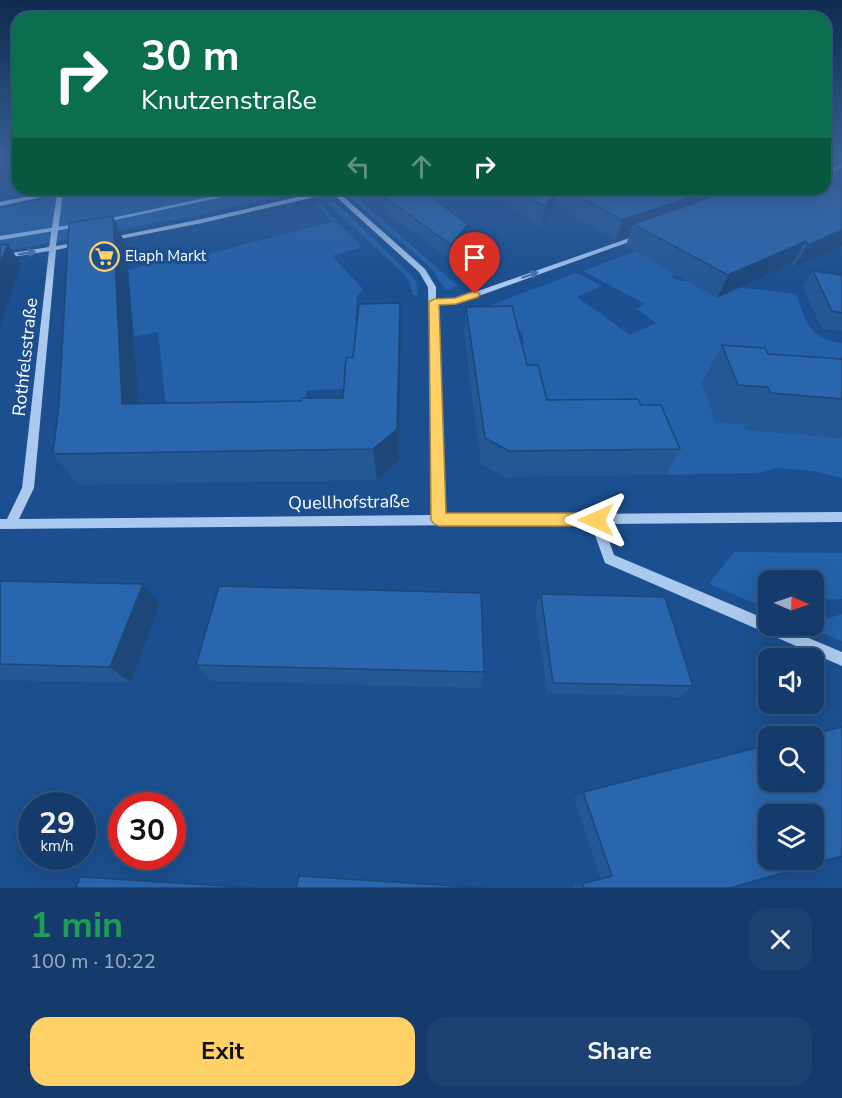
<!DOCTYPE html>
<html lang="en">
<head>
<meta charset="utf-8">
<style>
  :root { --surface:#143b6b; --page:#1d4271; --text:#f1f3f6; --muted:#9dadc1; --line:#33557e; --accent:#ffd166 }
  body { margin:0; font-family:"Nunito Sans",sans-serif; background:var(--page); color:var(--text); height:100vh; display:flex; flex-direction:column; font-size:22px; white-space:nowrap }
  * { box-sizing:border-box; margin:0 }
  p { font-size:20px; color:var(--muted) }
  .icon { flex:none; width:33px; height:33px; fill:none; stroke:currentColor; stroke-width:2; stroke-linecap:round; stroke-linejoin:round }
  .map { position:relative; height:888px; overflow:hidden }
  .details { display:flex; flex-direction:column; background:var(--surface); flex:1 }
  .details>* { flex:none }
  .banner { position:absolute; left:12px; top:12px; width:819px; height:183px; border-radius:18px; box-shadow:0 6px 24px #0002,0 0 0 2px var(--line); background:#0b6e4f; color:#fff; overflow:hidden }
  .needle { width:39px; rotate:92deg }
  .controls { position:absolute; left:758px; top:570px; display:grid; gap:12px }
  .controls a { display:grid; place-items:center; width:66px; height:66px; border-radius:12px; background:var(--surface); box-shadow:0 6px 24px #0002,0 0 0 2px var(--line); font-size:30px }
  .speed { position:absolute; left:18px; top:792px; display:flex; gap:12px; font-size:30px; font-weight:700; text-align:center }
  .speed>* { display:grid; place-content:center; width:78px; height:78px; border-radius:50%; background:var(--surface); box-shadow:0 6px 24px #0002,0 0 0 2px var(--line); line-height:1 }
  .speed small { font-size:15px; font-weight:400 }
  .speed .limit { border:9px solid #d22; background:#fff; color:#111 }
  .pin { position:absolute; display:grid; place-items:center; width:51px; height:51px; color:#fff; margin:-62px -26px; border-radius:50% 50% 50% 0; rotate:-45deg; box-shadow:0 0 6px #0007 }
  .pin .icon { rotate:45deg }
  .me { position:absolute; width:66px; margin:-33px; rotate:270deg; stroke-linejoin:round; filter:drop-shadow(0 0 4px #0008) }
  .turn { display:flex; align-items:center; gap:21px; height:126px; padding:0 30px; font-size:27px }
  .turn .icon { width:78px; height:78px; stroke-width:2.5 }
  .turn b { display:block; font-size:42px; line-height:51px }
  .lanes { display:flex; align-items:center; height:57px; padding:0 30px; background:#0003; justify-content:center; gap:30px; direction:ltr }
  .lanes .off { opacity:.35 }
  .round { display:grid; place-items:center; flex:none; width:63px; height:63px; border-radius:18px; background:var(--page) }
  .headline { display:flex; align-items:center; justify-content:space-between; height:102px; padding:0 30px }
  h1 { font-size:36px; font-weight:700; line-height:45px; color:#1e9e55 }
  .primary-button { display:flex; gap:12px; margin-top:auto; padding:12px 30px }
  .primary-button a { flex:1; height:69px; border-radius:18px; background:var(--accent); color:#111; font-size:24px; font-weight:700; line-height:69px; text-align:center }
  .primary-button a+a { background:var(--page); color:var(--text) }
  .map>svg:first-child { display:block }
  .green { fill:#2461a8 }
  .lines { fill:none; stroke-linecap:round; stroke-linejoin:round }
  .stream { fill:#9cc4f0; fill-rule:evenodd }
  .minor { fill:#a9c9ee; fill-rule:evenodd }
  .wall { fill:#245895 }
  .shaded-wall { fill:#1d4779 }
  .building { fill:#2a66ad; stroke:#1d4779; stroke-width:1.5; fill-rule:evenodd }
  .oneway { fill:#4674ac }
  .route { fill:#ffd166; stroke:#a68842; stroke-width:1.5 }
  .labels { text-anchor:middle; stroke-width:6; stroke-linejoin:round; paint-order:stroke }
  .far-poi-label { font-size:15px; fill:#fff; stroke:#1b4f8f; text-anchor:start }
  .street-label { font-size:18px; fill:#fff; stroke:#1b4f8f }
</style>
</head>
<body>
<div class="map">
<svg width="842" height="888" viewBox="0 0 842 888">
  <rect width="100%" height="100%" fill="#1b4f8f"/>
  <path class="green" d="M 91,189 L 311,189 L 199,215 L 0,252 L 0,208 Z
    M 355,196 L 458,286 L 447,290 L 444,288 L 433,270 L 350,197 Z
    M 334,201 L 408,272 L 416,281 L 418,295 L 413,295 L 410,283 L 403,273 L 327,203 Z
    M 320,204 L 362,247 L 332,256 L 363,289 L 357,297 L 355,333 L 363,333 L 357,389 L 307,390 L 302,433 L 167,417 L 158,332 L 134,337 L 128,270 L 170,259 L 172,263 L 332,222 L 317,205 Z
    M 644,248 L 676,274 L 670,276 L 676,280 L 796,294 C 807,322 808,339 842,343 L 842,399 L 745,392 L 702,383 L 716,422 L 743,424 L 746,430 L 842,438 L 842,478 L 813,471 L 776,468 L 760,473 L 666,475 L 648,432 L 539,417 L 524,361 L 523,335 L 513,320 L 488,306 L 576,273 L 602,286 L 577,297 L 630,335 L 656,323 L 637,309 L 645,304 L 583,271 Z
    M 734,552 L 842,553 L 842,599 L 813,600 L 813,580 L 768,580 L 768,609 L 709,584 Z
    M 842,614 L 842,641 L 806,626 L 813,626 L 813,623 Z"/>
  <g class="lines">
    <path class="stream" d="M 247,189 L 259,189 L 101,223 L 98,221 Z
      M 82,223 L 85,225 L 84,226 L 0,240 L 0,236 Z"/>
    <path class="minor" d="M 842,164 L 842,168 L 825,174 L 825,170 Z
      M 58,189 L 77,189 L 63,193 L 56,246 L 80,242 L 84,244 L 56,250 L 34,488 L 19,519 L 433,515 L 428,287 L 419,272 L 332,193 L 202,223 L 110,241 L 107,239 L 108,238 L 202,219 L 333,189 L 340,189 L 340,191 L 338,192 L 425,269 L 436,287 L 436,299 L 455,299 L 641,234 L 643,235 L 643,237 L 459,303 L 437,304 L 445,515 L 842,512 L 842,522 L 603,524 L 614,555 L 768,620 L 768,626 L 780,626 L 842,652 L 842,666 L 605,563 L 591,524 L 0,529 L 0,519 L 7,519 L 22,488 L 49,251 L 0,259 L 0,255 L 49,247 L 57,194 L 0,206 L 0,202 L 58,190 Z"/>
  </g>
  <path class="wall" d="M 366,189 L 420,189 L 467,239 L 451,260 L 367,198 Z
    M 483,189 L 793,189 L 805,194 L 842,189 L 794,267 L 792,263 L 717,298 L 626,246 L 629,236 L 616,240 L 555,205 L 541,227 Z
    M 126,246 L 138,403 L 301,401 L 343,398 L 353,357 L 400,303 L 401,335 L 399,460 L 377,480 L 78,485 L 53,454 Z
    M 813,271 L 842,275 L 842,331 L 821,328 L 803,287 Z
    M 466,307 L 547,400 L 641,405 L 680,449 L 666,475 L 504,477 L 481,464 L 464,333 Z
    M 722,345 L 768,354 L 842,359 L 842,438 L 746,430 L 743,424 L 715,422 L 702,382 Z
    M 0,581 L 160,604 L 131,683 L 0,680 Z
    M 541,594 L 693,686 L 679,697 L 547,693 L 535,608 Z
    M 196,665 L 484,672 L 480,688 L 211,681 Z
    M 583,792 L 730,888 L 574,888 L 573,885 L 600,878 L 574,798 Z"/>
  <path class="shaded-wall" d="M 10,159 L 18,159 L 18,180 L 0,182 L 0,160 Z
    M 557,189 L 558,189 L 555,205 L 541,227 L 545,207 Z
    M 714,189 L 750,189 L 633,224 L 629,236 L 616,240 L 622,220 Z
    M 113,216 L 126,246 L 141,435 L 122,404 Z
    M 468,224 L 467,239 L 451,260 L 451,245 Z
    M 842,230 L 842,246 L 794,267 L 808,245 Z
    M 806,241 L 792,263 L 717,298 L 728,275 Z
    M 8,244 L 21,264 L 0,326 L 0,264 Z
    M 400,303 L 401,335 L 399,460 L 377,480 L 373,449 Z
    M 143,584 L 160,604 L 131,683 L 110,667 Z"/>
  <path class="building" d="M 831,184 L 842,189 L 842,230 L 808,245 L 806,241 L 728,275 L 633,224 L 735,189 L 793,189 L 805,194 L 818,189 L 825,189 L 825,187 Z
    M 374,189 L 420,189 L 468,224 L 451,245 Z
    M 516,189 L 557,189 L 545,207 Z
    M 565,189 L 714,189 L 622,220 Z
    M 113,216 L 122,404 L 301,401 L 302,398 L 343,398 L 346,358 L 353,357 L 359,304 L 400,303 L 397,429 L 373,449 L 53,454 L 59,404 L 69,223 Z
    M 8,244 L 0,264 L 0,245 Z
    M 813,271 L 842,275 L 842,313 L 832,311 Z
    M 512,306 L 527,365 L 538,365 L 547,400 L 638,399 L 641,405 L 661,405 L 680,449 L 509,451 L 485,438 L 466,307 Z
    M 722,345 L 765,348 L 768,354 L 842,359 L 842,399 L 771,393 L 768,387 L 738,385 Z
    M 0,581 L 143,584 L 110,667 L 0,664 Z
    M 219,586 L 481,593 L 484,672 L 196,665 Z
    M 541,594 L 665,597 L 693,686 L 553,683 Z
    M 842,727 L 842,856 L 730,888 L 584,888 L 582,884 L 612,876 L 583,792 L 768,745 L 768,782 L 813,782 L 813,736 L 804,736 ZM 768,814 L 813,814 L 813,860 L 768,860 Z
    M 299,876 L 486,888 L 296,888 Z
    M 80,877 L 257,888 L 76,888 Z"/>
  <defs><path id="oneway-solid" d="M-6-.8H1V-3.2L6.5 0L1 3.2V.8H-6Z" transform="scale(1.5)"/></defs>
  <g class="oneway">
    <use href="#oneway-solid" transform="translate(27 253) rotate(-9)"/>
    <use href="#oneway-solid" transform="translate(530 275) rotate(-19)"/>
  </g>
  <linearGradient id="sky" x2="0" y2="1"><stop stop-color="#0f2b4f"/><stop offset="0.56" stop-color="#39639b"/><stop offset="1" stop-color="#39639b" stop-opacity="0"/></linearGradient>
  <rect width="842" height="283" fill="url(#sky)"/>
  <path class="route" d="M 475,291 L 480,294 L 478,297 L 456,304 L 439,305 L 446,513 L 596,513 L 601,515 L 603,520 L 601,525 L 596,526 L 439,526 L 434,524 L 431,520 L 429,302 L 434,299 L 455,298 Z"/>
  <defs>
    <symbol id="supermarket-ring" viewBox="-11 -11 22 22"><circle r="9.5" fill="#1b4f8f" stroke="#ffd166" stroke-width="1.5"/><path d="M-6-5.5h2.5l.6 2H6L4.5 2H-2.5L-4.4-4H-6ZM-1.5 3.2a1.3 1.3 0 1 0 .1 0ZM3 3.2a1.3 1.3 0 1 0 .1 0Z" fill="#ffd166"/></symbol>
  </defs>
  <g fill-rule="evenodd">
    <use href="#supermarket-ring" x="88" y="240" width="33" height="33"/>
  </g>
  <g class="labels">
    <g class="far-poi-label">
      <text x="125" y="261">Elaph Markt</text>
    </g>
    <g class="street-label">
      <text transform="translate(25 357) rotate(-84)" y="6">Rothfelsstraße</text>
      <text transform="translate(349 502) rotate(-1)" y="6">Quellhofstraße</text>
    </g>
  </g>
</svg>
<div class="controls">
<a><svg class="needle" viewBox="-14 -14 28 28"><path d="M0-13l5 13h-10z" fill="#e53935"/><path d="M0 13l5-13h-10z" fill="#9dadc1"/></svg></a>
<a><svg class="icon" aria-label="sound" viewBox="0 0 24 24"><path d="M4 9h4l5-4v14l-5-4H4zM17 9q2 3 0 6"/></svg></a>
<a><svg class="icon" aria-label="search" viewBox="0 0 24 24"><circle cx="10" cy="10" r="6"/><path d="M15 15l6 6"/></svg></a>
<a><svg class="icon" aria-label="layers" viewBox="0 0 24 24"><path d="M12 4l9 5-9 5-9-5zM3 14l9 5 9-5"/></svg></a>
</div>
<div class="speed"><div>29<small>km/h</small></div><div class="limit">30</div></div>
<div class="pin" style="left:475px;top:294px;background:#d93025"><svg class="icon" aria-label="arrive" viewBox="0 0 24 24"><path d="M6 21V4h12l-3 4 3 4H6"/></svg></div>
<svg class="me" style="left:596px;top:520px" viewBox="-20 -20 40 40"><path d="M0-17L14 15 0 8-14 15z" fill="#ffd166" stroke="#fff" stroke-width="4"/></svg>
<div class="banner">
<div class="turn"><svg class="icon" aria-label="right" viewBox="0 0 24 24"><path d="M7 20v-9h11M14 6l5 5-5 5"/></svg><div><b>30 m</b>Knutzenstraße</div></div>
<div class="lanes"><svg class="icon off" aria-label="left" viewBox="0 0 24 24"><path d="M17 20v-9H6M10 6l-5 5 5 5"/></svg><svg class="icon off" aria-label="ahead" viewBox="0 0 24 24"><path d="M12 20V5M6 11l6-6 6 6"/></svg><svg class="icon" aria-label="right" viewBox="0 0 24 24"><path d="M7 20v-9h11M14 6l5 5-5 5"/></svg></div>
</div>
</div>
<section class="details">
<div class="headline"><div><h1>1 min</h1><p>100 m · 10:22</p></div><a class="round"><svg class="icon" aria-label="close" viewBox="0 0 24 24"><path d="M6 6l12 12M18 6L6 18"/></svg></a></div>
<div class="primary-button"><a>Exit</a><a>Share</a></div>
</section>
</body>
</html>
